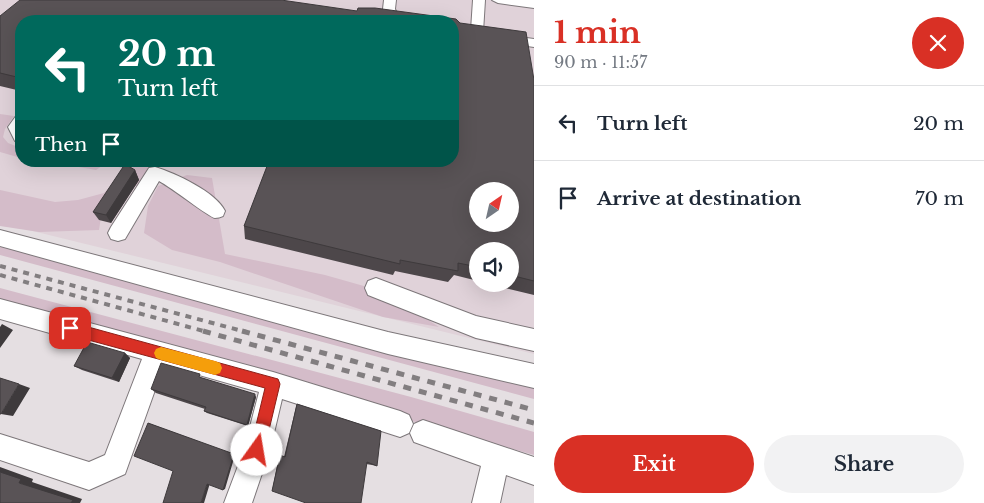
<!DOCTYPE html>
<html lang="en">
<head>
<meta charset="utf-8">
<style>
  :root { --surface:#fff; --page:#f2f2f3; --text:#1f2937; --muted:#747a83; --line:#e0e1e3; --accent:#d93025 }
  body { margin:0; font-family:"Libre Baskerville",serif; background:var(--page); color:var(--text); height:100vh; display:flex; flex-direction:column; font-size:19px; white-space:nowrap }
  * { box-sizing:border-box; margin:0 }
  p { font-size:16px; color:var(--muted) }
  .icon { flex:none; width:28px; height:28px; fill:none; stroke:currentColor; stroke-width:2; stroke-linecap:round; stroke-linejoin:round }
  .map { position:relative; flex:1; overflow:hidden }
  .side { display:flex; flex-direction:column; background:var(--surface); width:450px }
  .side>* { flex:none }
  .banner { position:absolute; left:15px; top:15px; width:444px; height:152px; border-radius:20px; box-shadow:0 5px 20px #0002; background:#00695c; color:#fff; overflow:hidden }
  .needle { width:32px; rotate:34deg }
  .fabs { position:absolute; left:469px; top:182px; display:grid; gap:10px }
  .fabs a { display:grid; place-items:center; width:50px; height:50px; border-radius:50%; background:var(--surface); box-shadow:0 5px 20px #0002; font-size:25px }
  .pin { position:absolute; display:grid; place-items:center; width:42px; height:42px; color:#fff; margin:-21px; border-radius:10px; box-shadow:0 2px 8px #0006 }
  .me { position:absolute; width:55px; margin:-28px; rotate:13deg; stroke-linejoin:round; filter:drop-shadow(0 0 4px #0008) }
  .turn { display:flex; align-items:center; gap:18px; height:105px; padding:0 20px; font-size:22px }
  .turn .icon { width:65px; height:65px; stroke-width:2.5 }
  .turn b { display:block; font-size:35px; line-height:42px }
  .then { display:flex; align-items:center; height:48px; padding:0 20px; background:#0003; gap:10px; font-size:19px }
  .round { display:grid; place-items:center; flex:none; width:52px; height:52px; border-radius:26px; background:var(--page) }
  .summary { display:flex; align-items:center; justify-content:space-between; height:85px; padding:0 20px }
  h1 { font-size:30px; font-weight:700; line-height:38px; color:var(--accent) }
  .primary-button { display:flex; gap:10px; margin-top:auto; padding:10px 20px }
  .primary-button a { flex:1; height:58px; border-radius:30px; background:var(--accent); color:#fff; font-size:20px; font-weight:700; line-height:58px; text-align:center }
  .primary-button a+a { background:var(--page); color:var(--text) }
  ul { padding:0; list-style:none }
  li { display:flex; align-items:center; gap:15px; height:75px; padding:0 20px; border-top:1px solid var(--line) }
  li div { flex:1 }
  li b { display:block; font-size:19px }
  li em { font-style:normal }
  main { display:flex; flex:1; min-height:0 }
  .map>svg:first-child { display:block }
  .built { fill:#e0d2d9; fill-rule:evenodd }
  .green { fill:#d4bcc9 }
  .lines { fill:none; stroke-linecap:round; stroke-linejoin:round }
  .minor-casing { stroke:#7d777a; stroke-width:2 }
  .minor { fill:#fff; fill-rule:evenodd }
  .rail-far1 { stroke:#827e80; stroke-width:4; stroke-dasharray:6 6; stroke-linecap:butt }
  .rail { stroke:#827e80; stroke-width:5; stroke-dasharray:8 8; stroke-linecap:butt }
  .wall { fill:#4d474a }
  .shaded-wall { fill:#3e3a3c }
  .building { fill:#595356; stroke:#3e3a3c; fill-rule:evenodd }
  .route { fill:#d93025; stroke:#8d1f18 }
  .slow { fill:#f59e0b }
</style>
</head>
<body>
<main>
<div class="map">
<svg width="534" height="503" viewBox="0 0 534 503">
  <rect width="100%" height="100%" fill="#e5dfe2"/>
  <path class="built" d="M 0,0 L 534,0 L 534,354 L 0,223 ZM 21,21 L 452,21 L 452,161 L 21,161 ZM 478,191 L 510,191 L 510,224 L 478,224 ZM 478,251 L 510,251 L 510,284 L 478,284 Z"/>
  <path class="green" d="M 0,114 L 14,116 L 5,129 L 3,137 L 8,143 L 21,148 L 21,158 L 0,152 Z
    M 44,161 L 92,161 L 105,164 L 96,170 Z
    M 119,161 L 162,161 C 152,177 144,187 124,188 L 101,217 L 99,230 L 39,232 L 0,226 L 0,190 L 55,202 L 78,200 L 104,193 L 127,169 L 114,166 Z
    M 187,175 L 212,178 L 225,254 L 325,275 L 385,292 L 439,327 L 383,317 L 220,262 L 172,250 L 144,233 L 148,206 L 158,186 Z
    M 0,238 L 534,376 L 534,399 L 0,255 Z
    M 0,288 L 411,397 L 534,432 L 534,455 L 0,307 Z"/>
  <g class="lines">
    <defs>
      <path id="minor" d="M 384,0 L 396,0 L 395,9 L 400,21 L 388,21 L 383,9 Z
        M 473,0 L 485,0 L 483,32 L 534,39 L 534,47 L 452,35 L 452,27 L 471,30 Z
        M 492,0 L 534,0 L 534,8 L 498,3 Z
        M 21,115 L 21,143 L 15,141 L 8,127 L 16,116 Z
        M 155,167 C 175,173 216,192 225,211 L 223,216 C 221,217 217,218 215,218 C 210,218 171,187 159,181 L 125,239 L 118,241 L 111,239 L 108,233 L 111,227 L 149,168 Z
        M 0,230 L 388,332 L 534,364 L 534,388 L 388,354 L 0,246 Z
        M 376,278 L 476,316 L 534,329 L 534,351 L 476,338 L 368,295 L 365,288 L 368,281 Z
        M 0,299 L 273,372 L 400,411 L 409,415 L 413,424 L 409,433 L 400,437 L 282,399 L 270,450 L 252,503 L 224,503 L 244,450 L 259,392 L 164,365 L 125,474 L 89,490 L 0,460 L 0,434 L 89,462 L 105,455 L 142,359 L 0,319 Z
        M 423,420 L 534,457 L 534,485 L 506,475 L 500,503 L 472,503 L 481,466 L 414,442 L 410,433 L 414,424 Z"/>
    </defs>
    <use href="#minor" class="minor-casing"/>
    <use href="#minor" class="minor"/>
    <path class="rail-far1" d="M 0,266 L 246,332
      M 0,275 L 207,332"/>
    <path class="rail" d="M 203,331 L 534,423
      M 242,331 L 534,410"/>
  </g>
  <path class="wall" d="M 357,11 L 460,23 L 534,80 L 534,295 L 489,284 L 510,284 L 510,251 L 478,251 L 478,281 L 454,275 L 448,282 L 395,271 L 393,275 L 245,239 L 244,226 L 269,163 L 266,163 L 266,161 L 452,161 L 21,21 L 21,91 L 0,86 L 0,16 Z
    M 135,170 L 139,180 L 111,223 L 99,220 L 93,212 Z
    M 125,353 L 130,358 L 119,382 L 82,370 L 74,366 Z
    M 202,378 L 256,397 L 248,426 L 207,413 L 204,411 L 205,409 L 156,393 L 151,389 Z
    M 297,404 L 377,466 L 372,465 L 366,464 L 272,491 L 279,456 L 284,457 L 296,407 Z"/>
  <path class="shaded-wall" d="M 135,170 L 139,180 L 111,223 L 106,215 Z
    M 2,324 L 13,330 L 0,348 L 0,327 Z
    M 125,353 L 130,358 L 119,382 L 112,378 Z
    M 19,384 L 30,388 L 13,416 L 1,414 Z
    M 255,394 L 256,397 L 248,426 L 247,425 Z
    M 148,423 L 235,455 L 225,489 L 223,490 Z
    M 0,467 L 33,479 L 32,482 L 82,499 L 80,503 L 71,503 L 19,483 L 0,472 Z
    M 210,483 L 204,503 L 201,503 L 207,484 Z"/>
  <path class="building" d="M 20,0 L 281,0 L 357,11 L 358,8 L 375,8 L 456,19 L 460,23 L 526,32 L 534,80 L 534,281 L 510,275 L 510,251 L 478,251 L 478,267 L 458,263 L 458,271 L 400,260 L 400,264 L 244,226 L 269,161 L 452,161 L 452,21 L 21,21 L 21,78 L 0,73 L 0,16 ZM 478,191 L 510,191 L 510,224 L 478,224 Z
    M 125,164 L 135,170 L 106,215 L 93,212 Z
    M 87,342 L 125,353 L 112,378 L 74,366 Z
    M 161,363 L 200,374 L 199,377 L 255,394 L 247,425 L 204,411 L 206,407 L 151,389 Z
    M 0,378 L 19,384 L 1,414 L 0,414 Z
    M 297,404 L 381,431 L 377,466 L 367,462 L 361,503 L 306,503 L 272,491 L 280,455 L 285,457 Z
    M 148,423 L 234,454 L 223,490 L 207,484 L 201,503 L 163,503 L 173,471 L 134,456 Z
    M 0,472 L 21,479 L 19,483 L 73,500 L 71,503 L 0,503 Z"/>
  <path class="route" d="M 70,322 L 278,379 L 280,384 L 263,455 L 257,458 L 252,455 L 250,450 L 265,388 L 70,335 L 65,333 L 63,328 L 65,324 Z"/>
  <path class="slow" d="M 161,347 L 215,361 L 220,363 L 222,368 L 220,373 L 215,375 L 161,360 L 156,358 L 154,353 L 156,349 Z"/>
</svg>
<div class="fabs">
<a><svg class="needle" viewBox="-14 -14 28 28"><path d="M0-13l5 13h-10z" fill="#e53935"/><path d="M0 13l5-13h-10z" fill="#747a83"/></svg></a>
<a><svg class="icon" aria-label="sound" viewBox="0 0 24 24"><path d="M4 9h4l5-4v14l-5-4H4zM17 9q2 3 0 6"/></svg></a>
</div>
<div class="pin" style="left:70px;top:328px;background:#d93025"><svg class="icon" aria-label="arrive" viewBox="0 0 24 24"><path d="M6 21V4h12l-3 4 3 4H6"/></svg></div>
<svg class="me" style="left:257px;top:450px" viewBox="-20 -20 40 40"><circle r="19" fill="#fff"/><path d="M0-13L10 11 0 6-10 11z" fill="#d93025"/></svg>
<div class="banner">
<div class="turn"><svg class="icon" aria-label="left" viewBox="0 0 24 24"><path d="M17 20v-9H6M10 6l-5 5 5 5"/></svg><div><b>20 m</b>Turn left</div></div>
<div class="then">Then<svg class="icon" aria-label="arrive" viewBox="0 0 24 24"><path d="M6 21V4h12l-3 4 3 4H6"/></svg></div>
</div>
</div>
<section class="side">
<div class="summary"><div><h1>1 min</h1><p>90 m · 11:57</p></div><a class="round" style="background:#d93025;color:#fff"><svg class="icon" aria-label="close" viewBox="0 0 24 24"><path d="M6 6l12 12M18 6L6 18"/></svg></a></div>
<ul>
<li><svg class="icon" aria-label="left" viewBox="0 0 24 24"><path d="M17 20v-9H6M10 6l-5 5 5 5"/></svg><div><b>Turn left</b></div><em>20 m</em></li>
<li><svg class="icon" aria-label="arrive" viewBox="0 0 24 24"><path d="M6 21V4h12l-3 4 3 4H6"/></svg><div><b>Arrive at destination</b></div><em>70 m</em></li>
</ul>
<div class="primary-button"><a>Exit</a><a>Share</a></div>
</section>
</main>
</body>
</html>
